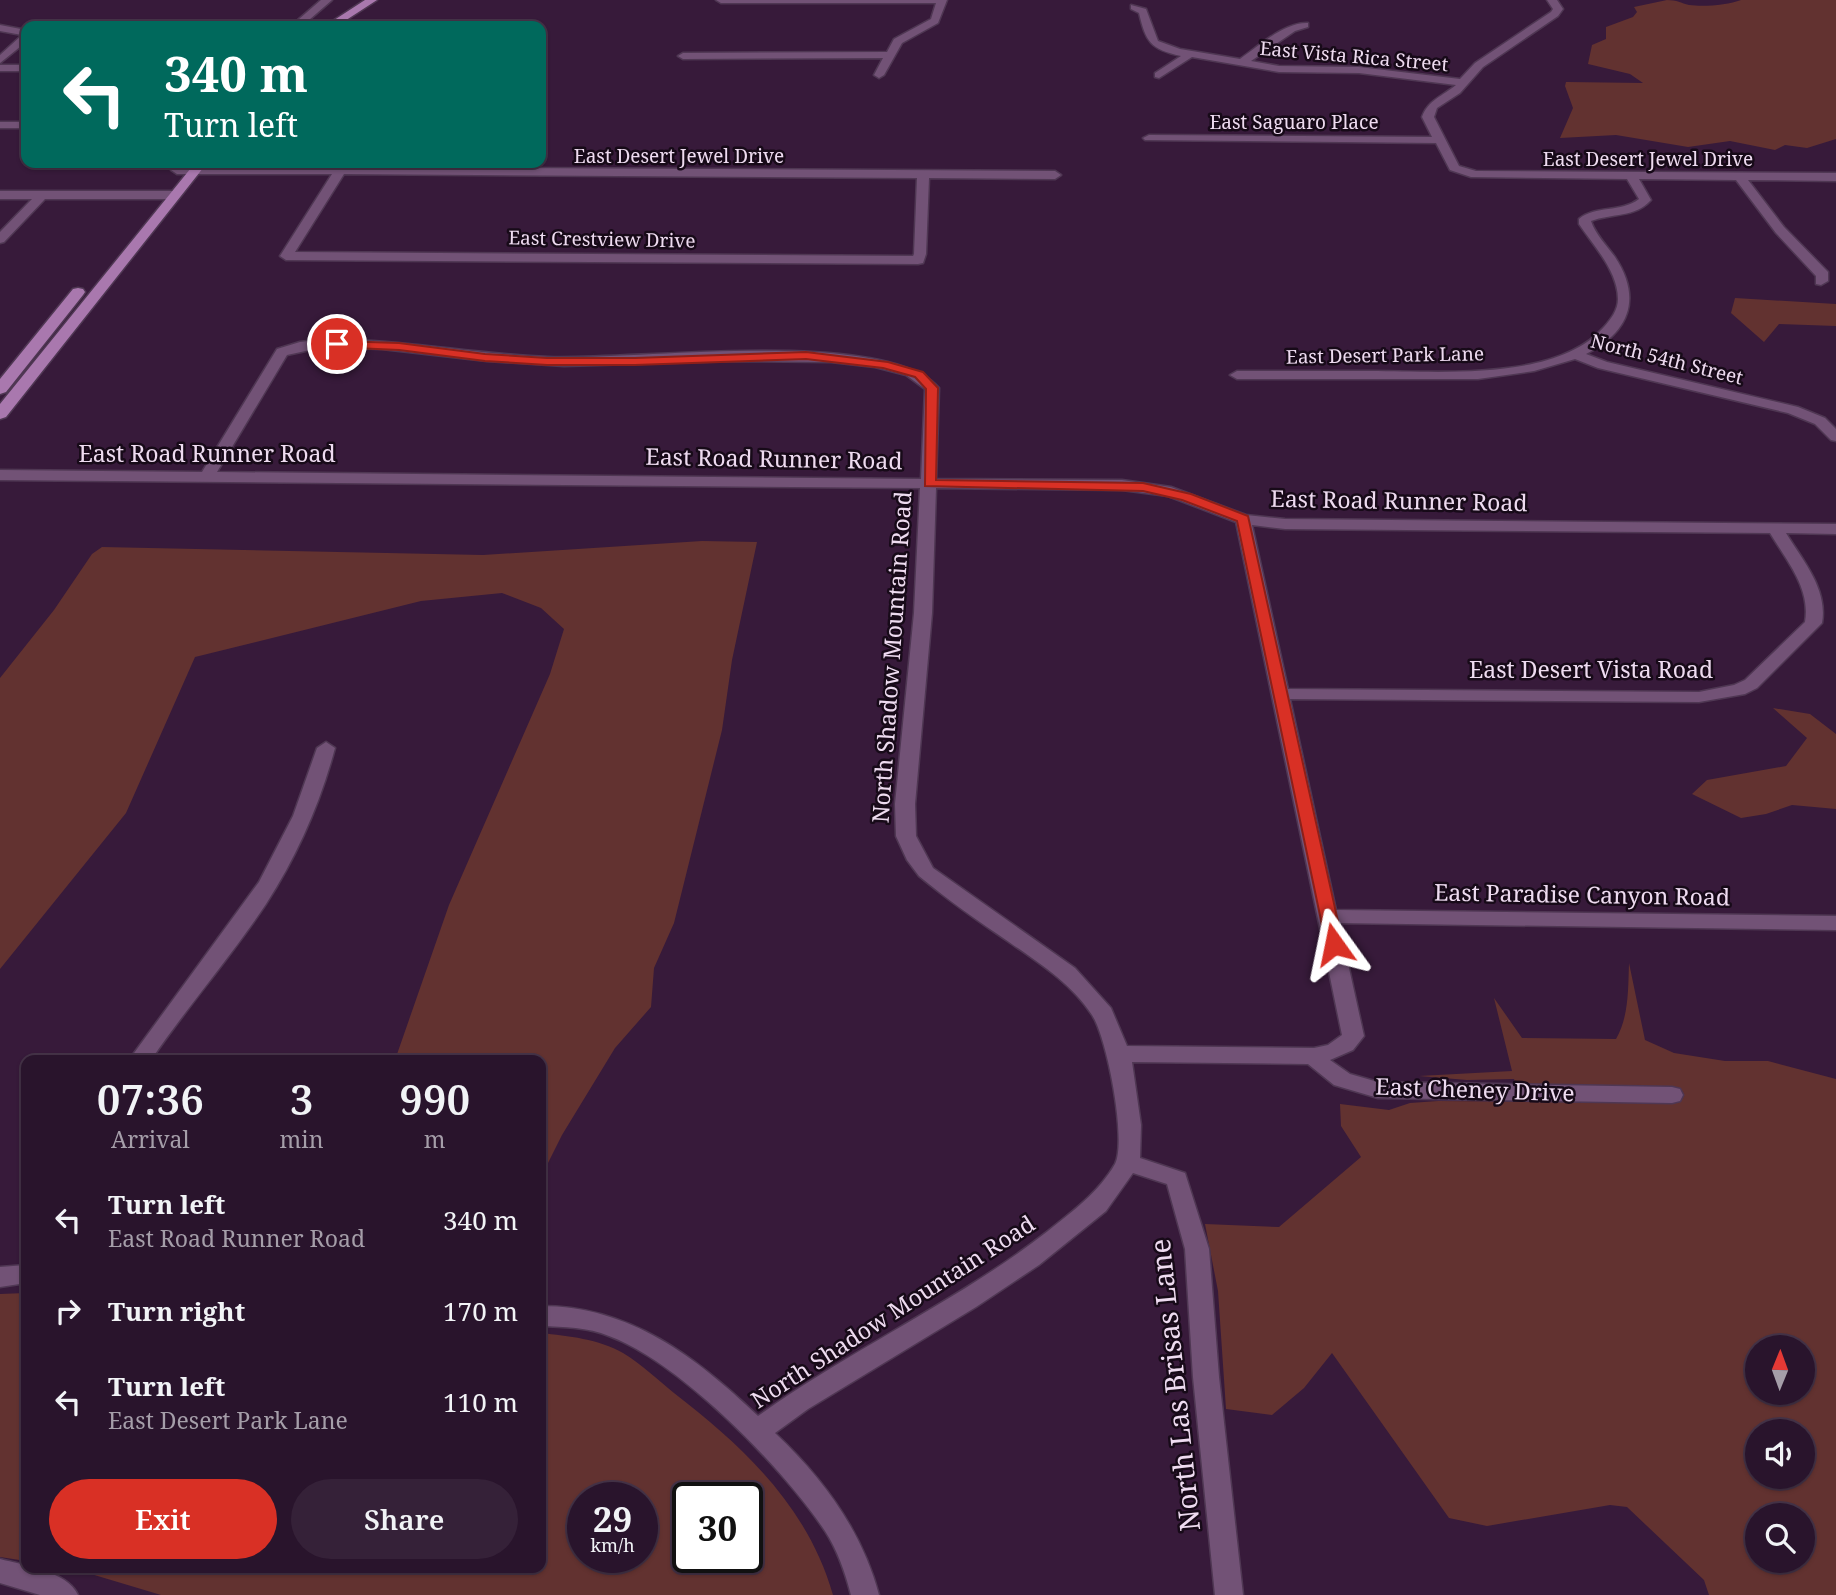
<!DOCTYPE html>
<html lang="en">
<head>
<meta charset="utf-8">
<style>
  :root { --surface:#29142c; --page:#352138; --text:#f1f3f6; --muted:#a59ea9; --line:#453348; --accent:#d93025 }
  body { margin:0; font-family:"Noto Serif",serif; background:var(--page); color:var(--text); height:100vh; display:flex; flex-direction:column; font-size:26px; white-space:nowrap }
  * { box-sizing:border-box; margin:0 }
  p { font-size:23px; color:var(--muted) }
  .icon { flex:none; width:38px; height:38px; fill:none; stroke:currentColor; stroke-width:2; stroke-linecap:round; stroke-linejoin:round }
  .map { position:relative; flex:1; overflow:hidden }
  .details { position:absolute; left:21px; top:1055px; width:525px; height:518px; display:flex; flex-direction:column; background:var(--surface); border-radius:14px; box-shadow:0 2px 5px #0004,0 0 0 2px var(--line) }
  .details>* { flex:none }
  .top-card { position:absolute; left:21px; top:21px; width:525px; height:147px; border-radius:14px; box-shadow:0 2px 5px #0004,0 0 0 2px var(--line); background:#00695c; color:#fff; overflow:hidden }
  .needle { width:46px; rotate:1deg }
  .fabs { position:absolute; left:1745px; top:1335px; display:grid; gap:14px }
  .fabs a { display:grid; place-items:center; width:70px; height:70px; border-radius:50%; background:var(--surface); box-shadow:0 2px 5px #0004,0 0 0 2px var(--line); font-size:35px }
  .speed { position:absolute; left:567px; top:1482px; display:flex; gap:14px; font-size:35px; font-weight:700; text-align:center }
  .speed>* { display:grid; place-content:center; width:91px; height:91px; border-radius:50%; background:var(--surface); box-shadow:0 2px 5px #0004,0 0 0 2px var(--line); line-height:1 }
  .speed small { font-size:18px; font-weight:400 }
  .speed .limit { border:4px solid #111; border-radius:10px; background:#fff; color:#111 }
  .pin { position:absolute; display:grid; place-items:center; width:60px; height:60px; color:#fff; margin:-30px; border:4px solid #fff; border-radius:50%; box-shadow:0 2px 7px #0007 }
  .me { position:absolute; width:77px; margin:-38px; rotate:348deg; stroke-linejoin:round; filter:drop-shadow(0 0 5px #0008) }
  .turn { display:flex; align-items:center; gap:24px; height:147px; padding:0 28px; font-size:32px }
  .turn .icon { width:91px; height:91px; stroke-width:2.5 }
  .turn b { display:block; font-size:49px; line-height:60px }
  .eta { display:flex; justify-content:space-evenly; align-items:center; height:119px; text-align:center }
  .eta b { font-size:42px; font-weight:600; line-height:49px }
  .button { display:flex; gap:14px; margin-top:auto; padding:14px 28px }
  .button a { flex:1; height:80px; border-radius:42px; background:var(--accent); color:#fff; font-size:28px; font-weight:600; line-height:80px; text-align:center }
  .button a+a { background:var(--page); color:var(--text) }
  ul { padding:0; list-style:none }
  li { display:flex; align-items:center; gap:21px; height:91px; padding:0 28px }
  li div { flex:1 }
  li b { display:block; font-size:26px }
  li em { font-style:normal }
  .map>svg:first-child { display:block }
  .green { fill:#623230; fill-rule:evenodd }
  .lines { fill:none; stroke-linecap:round; stroke-linejoin:round }
  .minor-casing { stroke:#4f3753; stroke-width:3 }
  .major-casing { stroke:#4f3753; stroke-width:3 }
  .minor { fill:#725276; fill-rule:evenodd }
  .major { fill:#a978ae; fill-rule:evenodd }
  .route { fill:#d93025; stroke:#8d1f18; stroke-width:2 }
  .labels { text-anchor:middle; stroke-width:5; stroke-linejoin:round; paint-order:stroke }
  .far-street-label { font-size:19px; fill:#eedbf0; stroke:#170a18 }
  .street-label { font-size:23px; fill:#eedbf0; stroke:#170a18 }
  .near-street-label { font-size:28px; fill:#eedbf0; stroke:#170a18 }
</style>
</head>
<body>
<div class="map">
<svg width="1836" height="1595" viewBox="0 0 1836 1595">
  <rect width="100%" height="100%" fill="#371a3a"/>
  <path class="green" d="M 1667,0 C 1677,0 1681,3 1689,5 C 1704,7 1728,5 1741,0 L 1836,0 L 1836,139 L 1807,148 L 1785,145 L 1775,150 L 1730,141 L 1688,147 L 1616,135 L 1560,138 L 1573,108 L 1565,86 L 1566,82 L 1643,83 L 1630,74 L 1588,64 L 1592,45 L 1606,39 L 1606,27 L 1633,17 L 1637,12 L 1634,7 Z
    M 1735,298 L 1836,304 L 1836,326 L 1779,324 L 1764,342 L 1731,313 Z
    M 702,541 L 757,542 L 732,660 L 722,730 L 674,923 L 654,968 L 651,1007 L 615,1048 L 562,1135 L 541,1177 L 541,1060 L 395,1060 L 449,905 L 550,674 L 564,629 L 541,608 L 502,593 L 421,601 L 195,657 L 126,813 L 0,969 L 0,678 L 54,610 L 92,554 L 102,547 L 483,555 Z
    M 1773,708 L 1810,714 L 1836,734 L 1836,809 L 1792,805 L 1766,814 L 1741,818 L 1692,794 L 1707,780 L 1786,766 L 1807,738 Z
    M 1629,963 L 1645,1040 L 1674,1053 L 1725,1061 L 1768,1061 L 1836,1079 L 1836,1595 L 1709,1595 L 1704,1580 L 1627,1507 L 1610,1505 L 1487,1526 L 1449,1518 L 1332,1353 L 1304,1388 L 1272,1415 L 1226,1409 L 1218,1291 L 1205,1224 L 1279,1227 L 1361,1157 L 1341,1126 L 1340,1104 L 1389,1110 L 1410,1103 L 1438,1101 L 1675,1103 L 1669,1089 L 1516,1085 L 1514,1079 L 1467,1080 L 1419,1076 L 1512,1071 L 1494,998 L 1522,1038 L 1616,1039 C 1629,1016 1628,990 1629,963 ZM 1757,1348 L 1802,1348 L 1802,1393 L 1757,1393 ZM 1757,1432 L 1802,1432 L 1802,1477 L 1757,1477 ZM 1757,1516 L 1802,1516 L 1802,1561 L 1757,1561 Z
    M 26,1293 L 26,1561 L 0,1557 L 0,1294 Z
    M 541,1333 C 568,1336 599,1339 623,1353 C 641,1364 658,1380 674,1393 C 744,1447 808,1507 833,1595 L 161,1595 L 71,1568 L 541,1568 ZM 583,1498 L 642,1498 L 642,1558 L 583,1558 ZM 688,1498 L 747,1498 L 747,1558 L 688,1558 Z"/>
  <g class="lines">
    <defs>
      <path id="minor" d="M 321,0 L 332,0 L 302,26 L 291,26 Z
        M 716,0 L 947,0 L 938,23 L 902,43 L 884,75 L 879,78 L 874,75 L 883,58 L 683,59 L 678,56 L 683,53 L 887,52 L 894,39 L 931,19 L 936,3 L 721,3 Z
        M 1547,0 L 1557,0 L 1563,9 L 1558,16 L 1483,67 L 1460,93 L 1437,108 L 1434,117 L 1459,166 L 1476,171 L 1836,173 L 1836,181 L 1748,180 L 1784,227 L 1828,272 L 1828,281 L 1821,285 L 1816,284 L 1816,276 L 1776,233 L 1736,180 L 1639,179 L 1651,200 C 1635,218 1612,213 1591,221 C 1595,234 1607,246 1615,257 C 1642,298 1630,332 1586,354 L 1607,362 L 1798,407 L 1825,418 L 1836,429 L 1836,441 L 1831,440 L 1815,424 L 1788,413 L 1598,368 L 1575,359 L 1534,371 L 1478,379 L 1237,379 L 1230,375 L 1237,371 C 1281,371 1326,371 1370,371 C 1438,371 1556,382 1604,327 C 1611,319 1618,310 1618,299 C 1618,271 1593,245 1579,224 L 1579,219 C 1595,205 1621,213 1639,199 L 1627,179 L 1471,177 L 1450,170 L 1436,143 L 1145,140 L 1143,138 L 1149,135 L 1432,137 L 1422,117 C 1428,100 1443,96 1456,85 L 1359,73 L 1279,72 L 1192,57 L 1159,78 L 1155,77 L 1155,73 L 1181,56 C 1150,49 1146,42 1139,13 L 1131,9 L 1131,5 L 1146,9 L 1158,41 L 1180,49 L 1240,59 C 1259,46 1284,22 1308,23 L 1308,27 L 1295,31 L 1251,61 L 1279,66 L 1359,67 L 1460,79 L 1475,63 L 1551,12 L 1553,9 Z
        M 0,25 L 26,30 L 26,42 L 0,63 L 0,55 L 22,35 L 0,31 Z
        M 0,65 L 26,65 L 26,71 L 0,71 Z
        M 0,122 L 26,122 L 26,128 L 0,128 Z
        M 340,163 L 352,163 L 349,167 L 1055,171 L 1061,175 L 1055,179 L 929,178 L 926,254 L 923,263 L 918,264 L 286,260 L 280,256 L 332,174 L 177,174 L 171,170 L 177,166 L 337,167 ZM 344,174 L 917,178 L 914,254 L 913,256 L 295,252 Z
        M 0,191 L 173,191 L 179,195 L 173,199 L 45,199 L 4,242 L 0,243 L 0,232 L 32,199 L 0,199 Z
        M 324,339 C 399,339 473,354 548,357 C 631,361 886,326 939,388 L 936,479 L 1122,480 L 1171,487 L 1246,515 L 1285,519 L 1836,524 L 1836,534 L 1786,533 C 1803,561 1828,589 1822,623 L 1757,688 L 1745,694 L 1699,702 L 1290,699 L 1336,910 L 1836,916 L 1836,930 L 1339,923 L 1364,1036 L 1353,1050 L 1330,1060 L 1350,1074 L 1378,1082 L 1672,1087 L 1680,1089 L 1683,1095 L 1680,1101 L 1672,1103 L 1378,1098 L 1334,1085 L 1308,1064 L 1132,1062 L 1141,1125 L 1140,1158 L 1185,1173 L 1209,1249 L 1219,1377 L 1243,1595 L 1215,1595 L 1193,1377 L 1185,1249 L 1167,1184 L 1133,1173 L 1106,1211 L 1039,1265 L 976,1307 L 808,1409 L 775,1433 C 823,1478 862,1531 879,1595 L 851,1595 C 845,1572 838,1551 825,1531 C 783,1468 680,1362 609,1336 C 588,1327 564,1327 541,1326 L 541,1306 C 630,1306 696,1357 758,1416 C 851,1349 957,1302 1048,1231 C 1073,1211 1099,1192 1115,1164 C 1127,1141 1107,1037 1092,1015 C 1071,983 1039,963 1009,942 C 978,921 948,900 919,876 L 907,860 L 896,836 L 895,804 L 914,613 L 920,488 L 0,480 L 0,470 L 202,472 L 277,349 L 300,342 ZM 324,347 L 382,349 L 487,361 L 564,366 L 730,361 L 831,362 L 875,367 L 906,375 L 925,389 L 921,479 L 217,472 L 287,355 ZM 936,488 L 1122,490 L 1168,496 L 1236,522 L 1342,1035 L 1328,1045 L 1314,1048 L 1127,1046 L 1111,1008 L 1075,968 L 933,868 L 916,836 L 915,804 L 932,613 ZM 1252,525 L 1285,529 L 1770,533 C 1786,560 1811,588 1805,622 L 1745,680 L 1734,685 L 1699,692 L 1288,689 Z
        M 326,742 L 335,748 C 320,804 297,856 266,904 C 230,958 187,1007 151,1060 L 129,1060 L 259,882 L 293,816 L 317,748 Z
        M 26,1265 L 26,1283 L 0,1287 L 0,1267 Z
        M 0,1559 C 23,1565 67,1571 78,1595 L 40,1595 L 0,1583 Z"/>
      <path id="major" d="M 365,0 L 377,0 L 337,26 L 325,26 Z
        M 195,163 L 207,163 L 6,417 L 0,419 L 0,404 Z
        M 78,288 L 83,289 L 85,292 L 83,295 L 6,392 L 0,394 L 0,379 L 73,289 Z"/>
    </defs>
    <use href="#minor" class="minor-casing"/>
    <use href="#major" class="major-casing"/>
    <use href="#minor" class="minor"/>
    <use href="#major" class="major"/>
  </g>
  <path class="route" d="M 337,341 L 399,343 L 485,354 L 547,358 L 635,358 L 806,352 L 888,362 L 923,372 L 938,388 L 936,480 L 1143,483 L 1191,494 L 1248,516 L 1343,944 L 1334,950 L 1326,944 L 1237,521 L 1182,500 L 1143,491 L 925,486 L 926,389 L 915,377 L 883,368 L 806,359 L 635,365 L 547,365 L 485,361 L 399,350 L 333,347 L 332,344 Z"/>
  <g class="labels">
    <g class="far-street-label">
      <text transform="translate(1354 56) rotate(5)" y="7">East Vista Rica Street</text>
      <text x="1294" y="129">East Saguaro Place</text>
      <text x="679" y="163">East Desert Jewel Drive</text>
      <text x="1648" y="166">East Desert Jewel Drive</text>
      <text transform="translate(602 239) rotate(1)" y="7">East Crestview Drive</text>
      <text transform="translate(1385 355) rotate(-1)" y="7">East Desert Park Lane</text>
      <text transform="translate(1667 359) rotate(14)" y="7">North 54th Street</text>
    </g>
    <g class="street-label">
      <text x="207" y="462">East Road Runner Road</text>
      <text transform="translate(774 459) rotate(1)" y="8">East Road Runner Road</text>
      <text transform="translate(1399 501) rotate(1)" y="8">East Road Runner Road</text>
      <text transform="translate(892 657) rotate(-86)" y="8">North Shadow Mountain Road</text>
      <text x="1591" y="678">East Desert Vista Road</text>
      <text transform="translate(1582 895) rotate(1)" y="8">East Paradise Canyon Road</text>
      <text transform="translate(1475 1090) rotate(2)" y="8">East Cheney Drive</text>
      <text transform="translate(893 1312) rotate(-33)" y="8">North Shadow Mountain Road</text>
    </g>
    <g class="near-street-label">
      <text transform="translate(1175 1385) rotate(-96)" y="10">North Las Brisas Lane</text>
    </g>
  </g>
</svg>
<div class="fabs">
<a><svg class="needle" viewBox="-14 -14 28 28"><path d="M0-13l5 13h-10z" fill="#e53935"/><path d="M0 13l5-13h-10z" fill="#a59ea9"/></svg></a>
<a><svg class="icon" aria-label="sound" viewBox="0 0 24 24"><path d="M4 9h4l5-4v14l-5-4H4zM17 9q2 3 0 6"/></svg></a>
<a><svg class="icon" aria-label="search" viewBox="0 0 24 24"><circle cx="10" cy="10" r="6"/><path d="M15 15l6 6"/></svg></a>
</div>
<div class="speed"><div>29<small>km/h</small></div><div class="limit">30</div></div>
<div class="pin" style="left:337px;top:344px;background:#d93025"><svg class="icon" aria-label="arrive" viewBox="0 0 24 24"><path d="M6 21V4h12l-3 4 3 4H6"/></svg></div>
<svg class="me" style="left:1334px;top:944px" viewBox="-20 -20 40 40"><path d="M0-17L14 15 0 8-14 15z" fill="#d93025" stroke="#fff" stroke-width="4"/></svg>
<div class="top-card">
<div class="turn"><svg class="icon" aria-label="left" viewBox="0 0 24 24"><path d="M17 20v-9H6M10 6l-5 5 5 5"/></svg><div><b>340 m</b>Turn left</div></div>
</div>
<section class="details">
<div class="eta">
<div><b>07:36</b><p>Arrival</p></div>
<div><b>3</b><p>min</p></div>
<div><b>990</b><p>m</p></div>
</div>
<ul>
<li><svg class="icon" aria-label="left" viewBox="0 0 24 24"><path d="M17 20v-9H6M10 6l-5 5 5 5"/></svg><div><b>Turn left</b><p>East Road Runner Road</p></div><em>340 m</em></li>
<li><svg class="icon" aria-label="right" viewBox="0 0 24 24"><path d="M7 20v-9h11M14 6l5 5-5 5"/></svg><div><b>Turn right</b></div><em>170 m</em></li>
<li><svg class="icon" aria-label="left" viewBox="0 0 24 24"><path d="M17 20v-9H6M10 6l-5 5 5 5"/></svg><div><b>Turn left</b><p>East Desert Park Lane</p></div><em>110 m</em></li>
</ul>
<div class="button"><a>Exit</a><a>Share</a></div>
</section>
</div>
</body>
</html>
